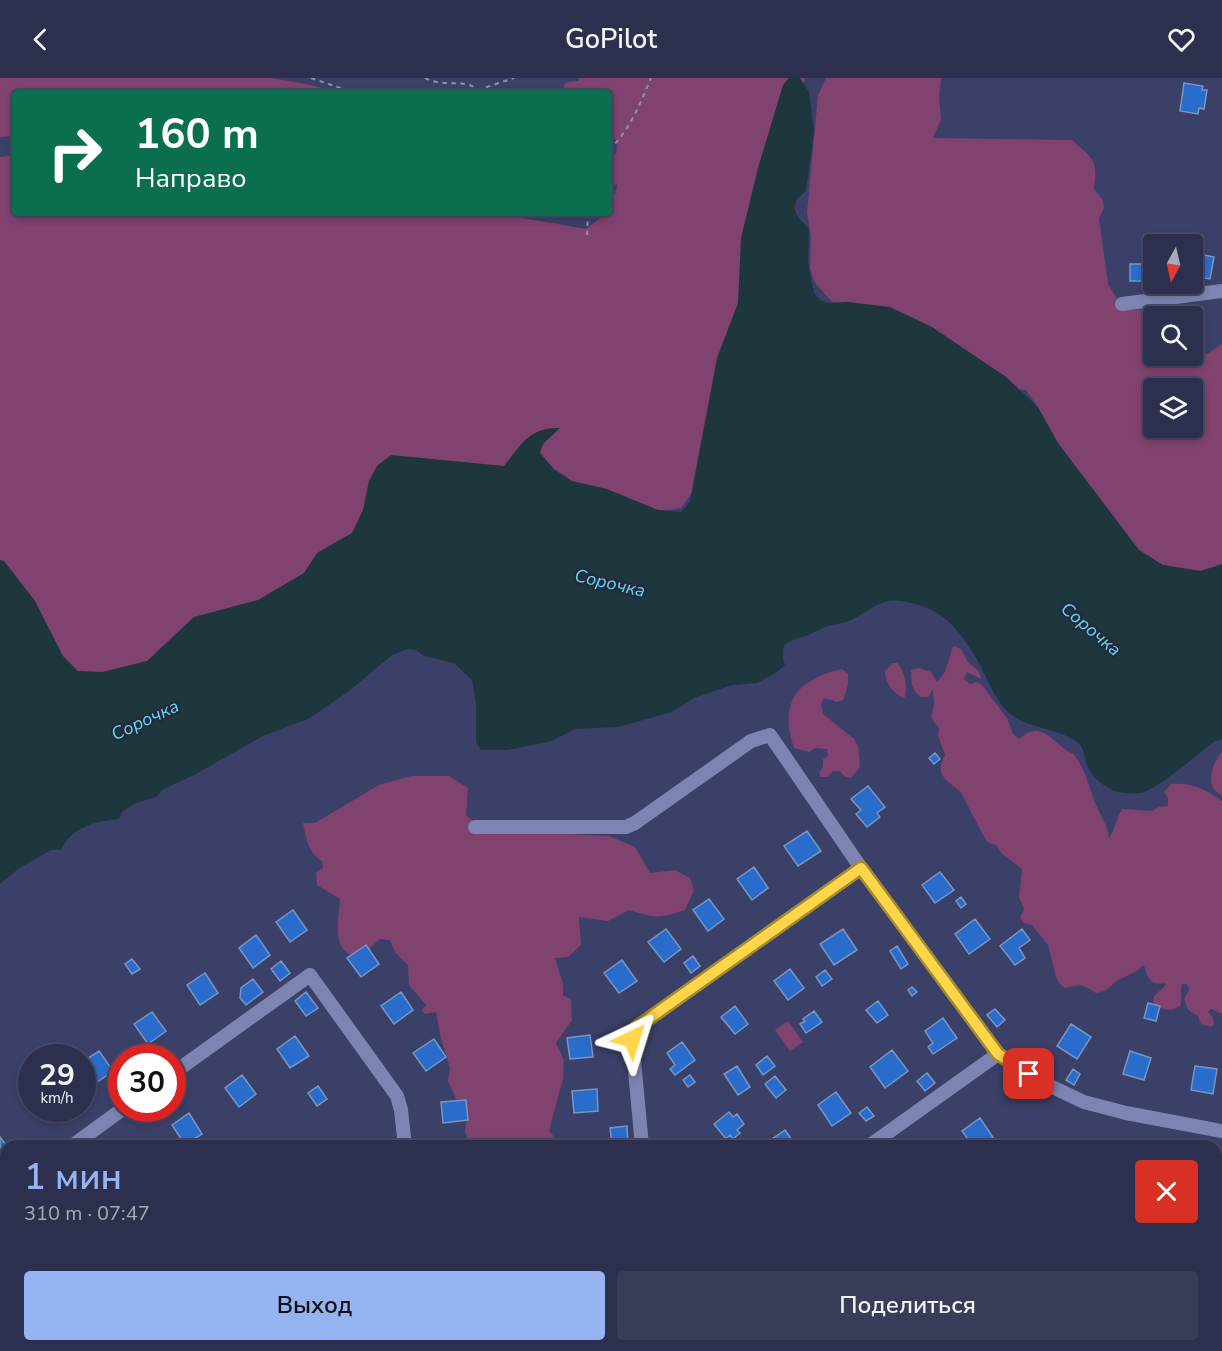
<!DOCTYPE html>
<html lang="ru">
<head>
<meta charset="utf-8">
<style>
  :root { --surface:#2c304e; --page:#383c58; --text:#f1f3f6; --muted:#a6a9b6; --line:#484b66; --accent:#95b2f1 }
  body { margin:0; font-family:"Nunito Sans",sans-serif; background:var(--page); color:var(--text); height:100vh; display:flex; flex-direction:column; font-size:22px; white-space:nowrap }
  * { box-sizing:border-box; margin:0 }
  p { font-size:20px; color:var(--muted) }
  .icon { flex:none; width:33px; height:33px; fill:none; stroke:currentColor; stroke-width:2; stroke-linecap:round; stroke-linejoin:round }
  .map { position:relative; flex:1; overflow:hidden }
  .drawer { position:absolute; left:0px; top:1062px; width:1222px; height:212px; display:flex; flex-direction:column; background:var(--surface); border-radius:18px 18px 0 0; box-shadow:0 3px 9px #0003,0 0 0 2px var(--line) }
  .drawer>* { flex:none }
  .hud { position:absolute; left:12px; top:12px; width:600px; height:126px; border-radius:6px; box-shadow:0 3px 9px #0003,0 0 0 2px var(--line); background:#0b6e4f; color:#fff; overflow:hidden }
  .needle { width:39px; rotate:188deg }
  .tools { position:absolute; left:1143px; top:156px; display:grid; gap:12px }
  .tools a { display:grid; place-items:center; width:60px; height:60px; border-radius:6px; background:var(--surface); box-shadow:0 3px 9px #0003,0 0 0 2px var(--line); font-size:30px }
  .speed { position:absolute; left:18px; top:966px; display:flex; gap:12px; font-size:30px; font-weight:700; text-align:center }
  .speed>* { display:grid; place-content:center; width:78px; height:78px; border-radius:50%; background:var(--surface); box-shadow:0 3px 9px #0003,0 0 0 2px var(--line); line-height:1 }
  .speed small { font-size:15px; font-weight:400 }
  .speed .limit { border:9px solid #d22; background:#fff; color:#111 }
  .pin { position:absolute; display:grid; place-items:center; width:51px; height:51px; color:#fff; margin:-26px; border-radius:12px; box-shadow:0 3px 9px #0006 }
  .me { position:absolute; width:66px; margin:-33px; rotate:41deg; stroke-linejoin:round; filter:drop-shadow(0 0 4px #0008) }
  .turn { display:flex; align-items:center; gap:21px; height:126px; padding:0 24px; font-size:27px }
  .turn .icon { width:78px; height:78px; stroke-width:2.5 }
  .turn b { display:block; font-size:42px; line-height:51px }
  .round { display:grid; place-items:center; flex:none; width:63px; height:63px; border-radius:6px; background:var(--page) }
  .summary { display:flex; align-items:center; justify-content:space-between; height:102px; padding:0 24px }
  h1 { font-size:36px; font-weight:600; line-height:45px; color:var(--accent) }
  .action { display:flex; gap:12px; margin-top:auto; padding:12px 24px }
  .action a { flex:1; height:69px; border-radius:6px; background:var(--accent); color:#111; font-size:24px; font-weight:600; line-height:69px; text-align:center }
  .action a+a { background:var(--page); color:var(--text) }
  header { display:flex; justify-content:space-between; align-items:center; height:78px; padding:0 24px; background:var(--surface); font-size:27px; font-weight:600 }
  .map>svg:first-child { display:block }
  .green { fill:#80426f; fill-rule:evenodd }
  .water { fill:#1e363d }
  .building { fill:#2a6ccb; stroke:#7a96bf; stroke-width:1.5 }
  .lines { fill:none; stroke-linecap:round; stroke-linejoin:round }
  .path { stroke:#8c90b1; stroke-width:2; stroke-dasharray:4.5 4.5; stroke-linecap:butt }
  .minor { stroke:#7d84b1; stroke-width:14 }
  .route-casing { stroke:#a68a30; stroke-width:15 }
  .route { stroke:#ffd54a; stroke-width:10 }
  .labels { text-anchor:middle; stroke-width:4.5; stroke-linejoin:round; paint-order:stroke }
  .water-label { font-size:18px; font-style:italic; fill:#60d8f7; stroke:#26293c }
</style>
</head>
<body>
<header><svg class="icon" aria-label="back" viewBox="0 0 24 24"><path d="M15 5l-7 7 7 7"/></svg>GoPilot<svg class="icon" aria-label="heart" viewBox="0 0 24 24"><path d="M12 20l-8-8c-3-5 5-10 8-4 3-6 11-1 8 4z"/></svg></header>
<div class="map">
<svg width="1222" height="1273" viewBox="0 0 1222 1273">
  <rect width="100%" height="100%" fill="#3b4068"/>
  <path class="green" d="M 0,0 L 272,0 L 311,7 L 339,15 L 15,15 L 15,58 L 0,59 Z
    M 580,0 L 805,0 L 743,222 L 701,402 L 681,430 C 630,441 570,403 526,382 L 369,457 L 166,579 L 77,600 L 0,496 L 0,79 L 15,77 L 15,135 L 512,135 L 517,139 L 586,151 L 599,141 L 603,135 L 609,135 C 609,124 616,118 617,107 L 609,105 L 609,79 L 613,80 C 620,71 617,59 609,52 L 609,15 L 564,15 L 564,7 L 568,4 L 578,3 Z
    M 826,0 L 941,0 L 939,20 L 941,41 L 933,60 L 1072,62 C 1093,81 1098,81 1094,111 L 1103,122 L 1104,130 L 1099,140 L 1108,206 L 1124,232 L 1177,231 L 1184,233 L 1191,238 L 1154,238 L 1154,278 L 1192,278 L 1193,240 L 1198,251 L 1201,276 L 1207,276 L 1222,266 L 1222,487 L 1185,497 L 1134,475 L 1038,342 L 1036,326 L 1026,312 L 1014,311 L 847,225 L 832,224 L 815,205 L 810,191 L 811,158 L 807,135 L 818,17 ZM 1154,310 L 1192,310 L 1192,350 L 1154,350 Z
    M 953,568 L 961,571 C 963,575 966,581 969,585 C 975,591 980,591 981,601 L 967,594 L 964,601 L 970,606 L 977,604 L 982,607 L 1007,640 L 1013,656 L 1019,661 C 1044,639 1053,668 1074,676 C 1086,692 1089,711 1097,729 C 1102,741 1108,748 1109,760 C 1115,752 1116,741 1122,731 L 1152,733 L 1159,729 L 1168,728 L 1168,720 L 1164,714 L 1171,706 C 1193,704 1205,711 1222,723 L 1222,936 L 1211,931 L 1208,934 L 1213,939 L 1214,946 L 1211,949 L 1201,946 L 1198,938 L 1188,932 L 1184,921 L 1189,912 L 1187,906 L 1182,906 C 1180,914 1182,920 1180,928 C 1170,935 1161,932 1153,924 L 1154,918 L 1165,908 L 1165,905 C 1151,908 1147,900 1144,887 L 1135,894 L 1118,902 L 1105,913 L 1096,915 C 1082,906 1081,906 1065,910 L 1059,905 L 1056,899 L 1048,867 L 1032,847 L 1024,845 L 1020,840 L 1024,831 L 1019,819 L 1022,792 C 1014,782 1001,779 996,767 C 993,766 991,766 988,764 C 985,762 966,724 963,718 C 958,708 945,706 941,694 C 939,688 943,682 945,677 L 938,658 L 939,650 C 929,638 931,641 934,627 C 934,623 933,616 933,611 L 928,619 L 921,619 C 911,612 911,604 911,592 L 919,590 L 931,594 L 937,604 L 945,594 Z
    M 893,585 L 897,585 C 906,595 907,607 905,619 L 903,620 C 893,614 885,606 885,593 Z
    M 842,591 L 848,596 L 848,607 L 843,622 L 837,624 L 824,620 L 821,626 L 823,636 L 854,661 L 858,668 L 860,689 L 851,700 L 844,698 L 840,693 L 833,693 L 827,699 L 821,699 L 819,696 L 823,688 L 823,681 L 828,678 L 827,671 L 815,670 L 809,674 L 794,670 C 778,624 798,601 842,591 Z
    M 1222,674 L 1222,718 C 1219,715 1216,714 1214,711 C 1207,701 1214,682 1222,674 Z
    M 411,698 L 449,698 L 468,710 L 466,738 L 488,752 L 609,758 L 635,769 L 650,795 L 675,792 L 690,800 L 694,812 L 685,832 C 658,841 656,840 629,832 L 608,843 L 579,839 L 581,867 L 568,879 L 555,880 L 563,906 L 563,917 L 571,921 L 572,942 L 556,965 L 564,982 L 563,1001 L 549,1053 L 562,1068 L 470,1068 L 465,1053 L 467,1041 L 463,1028 L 456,1021 L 448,1003 L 450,990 L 441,961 L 436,934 L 425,936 L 422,932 L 426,927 L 409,907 L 408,887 L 395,874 L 390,862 L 380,861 L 372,868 L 366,877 C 330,884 338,843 340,821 L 317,807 L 316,794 L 323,790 L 322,783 C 308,775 306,760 303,745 L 315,745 L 379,707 Z
    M 788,943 L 803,964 L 790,973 L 775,952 Z
    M 499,1268 L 537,1268 L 538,1273 L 503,1273 Z"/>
  <path class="water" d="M 789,0 L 800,0 L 809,14 L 814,54 L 806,113 L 797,121 L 794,130 L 798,139 L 809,151 L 808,182 L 811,202 L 814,215 L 820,222 L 828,225 L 848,224 L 890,229 L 932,249 L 1006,299 L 1038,329 L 1058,365 L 1139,472 L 1163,487 L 1201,493 L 1222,486 L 1222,661 L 1215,663 C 1199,675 1158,711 1141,715 C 1135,716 1124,715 1118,714 C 1103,709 1091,699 1086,684 C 1084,677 1084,669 1077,664 C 1056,649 1027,652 1007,633 C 992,618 986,596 975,578 C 958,551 944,532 911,525 C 902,523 894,521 885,524 C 870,529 862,537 849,543 C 840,546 832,546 823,550 C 816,553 809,557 802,559 C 784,564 779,567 785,587 L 776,595 L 757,605 L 732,607 L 694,620 L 672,634 L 618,649 L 575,651 L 552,663 L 508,672 L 481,672 L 476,664 L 476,625 L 472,602 L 454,585 L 424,578 L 416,572 L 408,571 L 392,577 L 349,613 L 310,640 L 263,658 L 196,696 L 162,712 L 156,719 L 136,725 L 122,734 L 119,741 C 96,743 71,749 61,772 L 51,772 L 18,791 L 0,806 L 0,482 L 4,483 L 35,523 L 63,578 L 78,593 L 103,594 L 147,583 L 194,539 L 258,522 L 304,495 L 317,475 L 352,455 L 363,432 L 369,403 L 377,388 L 391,377 L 504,388 C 521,367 529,349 560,350 L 543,366 L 540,375 L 554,391 L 572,403 L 607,411 L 658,432 L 681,434 L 690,423 L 717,280 L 738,225 L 741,160 L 758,90 L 783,7 Z"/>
  <path class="building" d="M 1184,5 L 1203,8 L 1202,12 L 1207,12 L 1204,31 L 1199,30 L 1198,36 L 1180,33 Z
    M 1195,175 L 1214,179 L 1210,201 L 1192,198 Z
    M 1130,186 L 1148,186 L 1149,203 L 1130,203 Z
    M 935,675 L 940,681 L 934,686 L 929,680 Z
    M 868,708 L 885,729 L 877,735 L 880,739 L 867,749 L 856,736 L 861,732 L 851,721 Z
    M 807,753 L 821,773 L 798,788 L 784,768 Z
    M 754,789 L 768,810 L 752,822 L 737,801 Z
    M 940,794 L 954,812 L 935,825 L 922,807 Z
    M 961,819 L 966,826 L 961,830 L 956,823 Z
    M 709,821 L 724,841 L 708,853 L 693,832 Z
    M 293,832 L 307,852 L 290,864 L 276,844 Z
    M 975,841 L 990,861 L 969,876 L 955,856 Z
    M 666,851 L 681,871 L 664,884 L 648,864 Z
    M 843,851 L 857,872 L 834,887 L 820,866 Z
    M 1022,851 L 1030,862 L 1019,870 L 1025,880 L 1015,887 L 1000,868 Z
    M 256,857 L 270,877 L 253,890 L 239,870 Z
    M 366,867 L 379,886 L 361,899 L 347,880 Z
    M 897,868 L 908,886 L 901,891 L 890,873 Z
    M 693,878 L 700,888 L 691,895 L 684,885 Z
    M 132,881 L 140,891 L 132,896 L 125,886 Z
    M 622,882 L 637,903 L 619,915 L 604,895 Z
    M 281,883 L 290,895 L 280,903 L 271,891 Z
    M 790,891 L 804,910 L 788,922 L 774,903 Z
    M 825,892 L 832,901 L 822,908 L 816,899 Z
    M 205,895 L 218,915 L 200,927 L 187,907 Z
    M 253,901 L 263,914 L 246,927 L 240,920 L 241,910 Z
    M 912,909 L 917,914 L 912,918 L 908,912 Z
    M 306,914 L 318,930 L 306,938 L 295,923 Z
    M 401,914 L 413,932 L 394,946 L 381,928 Z
    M 878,923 L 888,937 L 877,945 L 866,932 Z
    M 1148,925 L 1160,928 L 1156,943 L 1144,940 Z
    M 735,928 L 748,946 L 735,956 L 721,939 Z
    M 995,931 L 1005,942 L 997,949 L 987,937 Z
    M 814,933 L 822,944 L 806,955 L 800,946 L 805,943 L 803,941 Z
    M 152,934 L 166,953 L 148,966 L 134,946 Z
    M 943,940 L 957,960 L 933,976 L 928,969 L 933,965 L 925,953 Z
    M 1071,946 L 1091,959 L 1077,981 L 1057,968 Z
    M 590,957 L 593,979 L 570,981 L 567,960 Z
    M 295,958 L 309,978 L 290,990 L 277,971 Z
    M 434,961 L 446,979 L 426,993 L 413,975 Z
    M 682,964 L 695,982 L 675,997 L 670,991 L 675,987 L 667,975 Z
    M 892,972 L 908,993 L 885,1010 L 870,989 Z
    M 99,973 L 113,993 L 96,1005 L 82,984 Z
    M 1130,973 L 1151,980 L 1144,1002 L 1123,996 Z
    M 767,978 L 775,988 L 763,997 L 756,987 Z
    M 737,988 L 750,1009 L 738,1017 L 724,996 Z
    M 1195,988 L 1217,991 L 1213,1016 L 1191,1012 Z
    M 1073,991 L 1080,996 L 1074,1007 L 1066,1002 Z
    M 927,995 L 935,1005 L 925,1013 L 917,1003 Z
    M 242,997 L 256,1016 L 239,1029 L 225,1010 Z
    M 690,997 L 695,1004 L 688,1009 L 683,1002 Z
    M 775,998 L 786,1012 L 776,1020 L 765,1006 Z
    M 318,1008 L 327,1021 L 317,1028 L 308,1015 Z
    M 597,1011 L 598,1033 L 574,1035 L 572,1013 Z
    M 836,1014 L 851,1035 L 832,1048 L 818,1027 Z
    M 466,1022 L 468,1042 L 443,1045 L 441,1024 Z
    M 867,1029 L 874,1038 L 866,1043 L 859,1035 Z
    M 35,1030 L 59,1030 L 43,1042 Z
    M 729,1034 L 733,1039 L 737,1036 L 744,1046 L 737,1052 L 740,1055 L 733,1061 L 730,1057 L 726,1061 L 714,1046 Z
    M 189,1035 L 202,1056 L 185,1067 L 172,1047 Z
    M 980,1040 L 994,1061 L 983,1068 L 973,1068 L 962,1053 Z
    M 627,1048 L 628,1066 L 612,1067 L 610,1050 Z
    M 785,1052 L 796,1068 L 767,1068 L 766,1065 Z
    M 0,1059 L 6,1067 L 0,1072 Z
    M 1218,1154 L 1222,1160 L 1222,1179 L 1216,1183 L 1216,1156 Z
    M 6,1162 L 6,1187 L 0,1178 L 0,1166 Z
    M 2,1206 L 6,1211 L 6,1220 L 2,1223 L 0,1207 Z
    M 113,1268 L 126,1268 L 119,1273 Z
    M 271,1268 L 295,1268 L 297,1269 L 292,1273 L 268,1273 L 272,1270 Z
    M 409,1268 L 424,1268 L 427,1272 L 413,1273 Z
    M 1058,1268 L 1062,1273 L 1050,1273 Z
    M 1148,1268 L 1164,1268 L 1168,1273 L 1152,1273 Z"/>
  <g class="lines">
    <path class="path" d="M 311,0 L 346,12 L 377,15
      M 425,0 C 445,10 464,0 479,12
      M 469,15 L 514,0
      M 609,72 C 630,52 640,26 651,0
      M 587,157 L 588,135"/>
    <path class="minor" d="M 1122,226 L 1222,213
      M 475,749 L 626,749 L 635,745 L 751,663 L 770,657 L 861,790 L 998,976 L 1044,1005 L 1084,1024 L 1126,1035 L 1222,1053
      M 172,996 L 310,897 L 397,1018 L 401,1032 L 405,1068
      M 72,1068 L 124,1030
      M 642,1068 L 632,961 L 637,949 L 861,790
      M 869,1068 L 998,976
      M 1216,1104 L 1222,1100
      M 0,1245 L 6,1240
      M 450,1268 L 454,1273
      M 691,1268 L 695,1273
      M 182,1273 L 190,1268
      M 581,1273 L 588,1268
      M 981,1273 L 988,1268"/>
  </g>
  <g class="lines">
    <defs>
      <path id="route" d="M 632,961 L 637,949 L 861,790 L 998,976 L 1029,996"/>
    </defs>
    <use href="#route" class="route-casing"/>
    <use href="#route" class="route"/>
  </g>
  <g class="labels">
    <g class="water-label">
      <text transform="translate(610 505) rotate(13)" y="6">Сорочка</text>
      <text transform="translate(1091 551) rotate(40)" y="6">Сорочка</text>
      <text transform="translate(145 642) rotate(-25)" y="6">Сорочка</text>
    </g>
  </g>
</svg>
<div class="tools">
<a><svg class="needle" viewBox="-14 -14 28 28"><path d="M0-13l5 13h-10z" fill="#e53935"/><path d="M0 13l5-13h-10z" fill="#a6a9b6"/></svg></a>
<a><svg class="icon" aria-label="search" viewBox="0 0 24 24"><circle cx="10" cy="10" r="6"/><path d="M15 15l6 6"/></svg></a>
<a><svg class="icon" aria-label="layers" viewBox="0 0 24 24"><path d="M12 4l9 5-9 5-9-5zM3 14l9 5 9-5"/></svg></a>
</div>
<div class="speed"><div>29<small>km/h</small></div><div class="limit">30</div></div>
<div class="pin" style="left:1029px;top:996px;background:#d93025"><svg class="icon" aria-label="arrive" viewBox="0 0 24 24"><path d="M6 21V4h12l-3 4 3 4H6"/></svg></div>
<svg class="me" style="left:632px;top:961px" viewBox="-20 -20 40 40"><path d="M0-17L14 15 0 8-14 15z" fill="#ffd54a" stroke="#fff" stroke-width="4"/></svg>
<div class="hud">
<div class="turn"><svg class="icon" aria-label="right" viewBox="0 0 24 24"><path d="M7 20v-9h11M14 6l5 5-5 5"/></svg><div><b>160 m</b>Направо</div></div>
</div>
<section class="drawer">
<div class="summary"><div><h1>1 мин</h1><p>310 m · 07:47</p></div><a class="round" style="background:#d93025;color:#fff"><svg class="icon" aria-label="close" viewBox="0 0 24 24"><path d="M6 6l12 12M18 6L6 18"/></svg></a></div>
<div class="action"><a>Выход</a><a>Поделиться</a></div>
</section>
</div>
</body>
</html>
